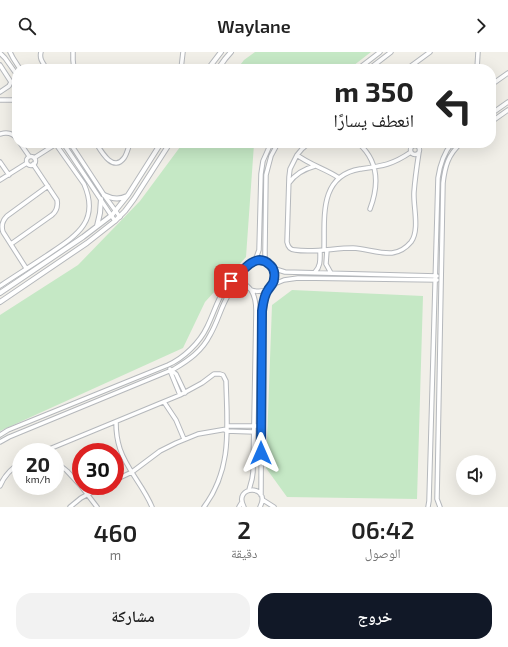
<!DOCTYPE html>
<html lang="ar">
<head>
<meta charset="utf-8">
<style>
  :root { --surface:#fff; --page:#f2f2f2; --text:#222; --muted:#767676; --accent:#111827 }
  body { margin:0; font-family:"Exo 2","Noto Naskh Arabic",sans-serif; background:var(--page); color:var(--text); direction:rtl; height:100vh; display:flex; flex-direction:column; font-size:15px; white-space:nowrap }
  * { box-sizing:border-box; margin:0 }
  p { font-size:13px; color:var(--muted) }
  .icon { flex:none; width:22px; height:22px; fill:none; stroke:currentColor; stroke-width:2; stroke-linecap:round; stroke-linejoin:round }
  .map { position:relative; height:455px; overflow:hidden; direction:ltr }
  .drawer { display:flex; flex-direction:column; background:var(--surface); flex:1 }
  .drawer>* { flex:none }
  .hud { position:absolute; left:12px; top:12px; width:484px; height:84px; border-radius:16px; box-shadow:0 4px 16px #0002; direction:rtl; background:#fff; color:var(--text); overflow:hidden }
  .fabs { position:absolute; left:456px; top:403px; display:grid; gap:8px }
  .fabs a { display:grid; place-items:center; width:40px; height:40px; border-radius:50%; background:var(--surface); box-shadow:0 4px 16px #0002; font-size:20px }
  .speed { position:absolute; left:12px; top:391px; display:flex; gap:8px; font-size:20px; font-weight:700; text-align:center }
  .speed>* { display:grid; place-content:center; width:52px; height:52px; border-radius:50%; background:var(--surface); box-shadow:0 4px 16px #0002; line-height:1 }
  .speed small { font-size:10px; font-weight:400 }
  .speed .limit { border:6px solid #d22; background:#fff; color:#111 }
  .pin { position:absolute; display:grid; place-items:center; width:34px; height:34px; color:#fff; margin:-17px; border-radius:8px; box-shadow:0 2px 6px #0006 }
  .me { position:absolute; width:44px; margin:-22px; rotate:0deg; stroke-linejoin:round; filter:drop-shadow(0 0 3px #0008) }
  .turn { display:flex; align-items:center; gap:14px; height:84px; padding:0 16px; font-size:18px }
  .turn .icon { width:52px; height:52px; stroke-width:2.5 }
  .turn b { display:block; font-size:28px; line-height:34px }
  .eta { display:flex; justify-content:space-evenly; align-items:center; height:68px; text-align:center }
  .eta b { font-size:24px; font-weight:600; line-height:28px }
  .cta { display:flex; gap:8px; margin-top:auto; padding:8px 16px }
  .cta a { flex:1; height:46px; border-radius:16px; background:var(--accent); color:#fff; font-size:16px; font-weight:600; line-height:46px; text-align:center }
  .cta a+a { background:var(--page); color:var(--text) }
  header { display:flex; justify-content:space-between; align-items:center; height:52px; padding:0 16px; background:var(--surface); font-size:18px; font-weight:600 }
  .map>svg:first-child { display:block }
  .green { fill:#c5e8c5 }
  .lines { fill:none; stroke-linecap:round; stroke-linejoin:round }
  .minor-casing { stroke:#b5b8bc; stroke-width:5.5 }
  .tertiary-casing { stroke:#b5b8bc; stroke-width:6 }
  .minor { stroke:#fff; stroke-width:3.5 }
  .tertiary { stroke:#fff; stroke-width:4 }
  .route-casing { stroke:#114b97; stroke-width:10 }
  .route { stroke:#1a73e8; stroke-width:7 }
</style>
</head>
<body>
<header><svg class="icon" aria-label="forward" viewBox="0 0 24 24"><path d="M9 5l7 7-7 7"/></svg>Waylane<svg class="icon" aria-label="search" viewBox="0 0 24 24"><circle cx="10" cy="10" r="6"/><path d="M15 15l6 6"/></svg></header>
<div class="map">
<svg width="508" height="455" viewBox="0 0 508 455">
  <rect width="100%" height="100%" fill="#f1efe8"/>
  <path class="green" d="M 255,0 L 371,0 L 349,17 L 237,17 L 244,8 Z
    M 183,91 L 255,91 L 254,92 L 246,205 L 205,250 L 183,296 L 0,379 L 0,263 L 78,213 L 140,149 Z
    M 292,238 L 423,244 L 417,447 L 287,445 L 266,416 L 272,253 Z"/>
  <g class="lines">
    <defs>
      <path id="minor" d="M 10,0 L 13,6 L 20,17
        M 41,0 C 39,7 43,11 47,17
        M 73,0 L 73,8 L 74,17
        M 0,1 L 5,6 L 17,23
        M 0,13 L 11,30 L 9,34 L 0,40
        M 181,17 L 183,0
        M 358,17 L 380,0
        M 369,17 L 391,0
        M 407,17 L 430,0
        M 477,17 L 478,0
        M 491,33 L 508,21
        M 0,48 L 12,48 L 17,50
        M 491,62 L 508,50
        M 491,70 L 508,58
        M 0,82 C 7,80 13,81 17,87
        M 20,91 L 29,104
        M 63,91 L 115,169
        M 70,91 L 104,143 L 120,165
        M 96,91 C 101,99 113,121 124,106 C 127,102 128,96 130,91
        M 309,91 L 302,97 L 297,103 L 290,117 L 289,125 L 287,190 C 288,195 290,198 295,198 C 314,201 334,196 353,196 C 366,197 381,202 392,201 C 400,200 406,196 411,190 C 420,178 413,154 414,140 C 415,126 417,113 419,100
        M 358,91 C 379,109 379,133 370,157
        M410.5 98a4.5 4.5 0 1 1 9 0a4.5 4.5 0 1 1-9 0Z
        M 297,103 C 310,113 326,117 339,126
        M26.5 109a4.5 4.5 0 1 1 9 0a4.5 4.5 0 1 1-9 0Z
        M 34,106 L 56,92
        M 0,110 L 9,123
        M 0,128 L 27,111
        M 289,131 C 295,122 304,117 315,114
        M 11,192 L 52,163 C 57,159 58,154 57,148 L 33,112
        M 324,198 C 325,167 318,124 360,117 C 382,114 392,113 411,100
        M 327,198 L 326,212 L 331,221
        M 254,209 L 256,206 L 259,198 L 261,122 L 263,109 L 271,91
        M 266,210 L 265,206 L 265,198 L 266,123 L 271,104 L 278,91
        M 26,216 L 3,180 C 1,174 2,169 7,164 L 48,134
        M 272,216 L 285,220 L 437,224
        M 315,220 C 321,214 320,207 320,199
        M 272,233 L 284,228 L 298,226 L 437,228
        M 0,234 C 15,224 31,214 46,204 C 74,185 101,171 84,132 L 55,91
        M 170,317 L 171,321 L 180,343
        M 171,318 L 176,322 L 185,341
        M 164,350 L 176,368 L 184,387
        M 116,370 C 116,379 117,388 120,397 C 127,418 144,435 152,455
        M 227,374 L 261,374
        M 226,379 L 254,380
        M 0,383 L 8,378 L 168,313 C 184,306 200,290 207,275 C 213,263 217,249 224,238 C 229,229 237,222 245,216
        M 0,390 L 9,385 L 174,317 C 189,308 202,299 210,283 C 222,263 222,242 243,228
        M 42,400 L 180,343 L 202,331 L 214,322 L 220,322 L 223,323 L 226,329 C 227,374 233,416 204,455
        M 55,409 L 67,419 L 81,434
        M 115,428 L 132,420 L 160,399 L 176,391 L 198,382 L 227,377
        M 0,434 C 4,424 12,416 21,410
        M 81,434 L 97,455
        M 249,438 L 252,427 L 253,420 L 256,259 C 256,253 255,244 251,238 C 246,232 242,232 243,223 C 243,217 247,213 251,210 C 255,208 259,208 263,209 C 283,215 276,246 251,238
        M 261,443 L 262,259 L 263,251 L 267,238
        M 263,448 L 274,455
        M 70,455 L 81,446 L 103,434
        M 239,455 L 242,450
        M 244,455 C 232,433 272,432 260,455
        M 428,455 L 429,449 L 438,126 C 440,112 444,101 452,91
        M 440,455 L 437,447 L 443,131 C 445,114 448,103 461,91"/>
      <path id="tertiary" d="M 208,17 L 221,0
        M 218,17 L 225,7 L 231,0
        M 104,143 C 112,147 119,148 127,144
        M 97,174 L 100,161 L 101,147
        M 0,241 L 83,185 L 112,163 L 128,143 L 161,91
        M 0,250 L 87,191 L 115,169 L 125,159 L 134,147 L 170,91"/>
    </defs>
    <use href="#minor" class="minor-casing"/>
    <use href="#tertiary" class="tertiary-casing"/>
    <use href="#minor" class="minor"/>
    <use href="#tertiary" class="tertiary"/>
  </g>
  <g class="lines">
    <defs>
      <path id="route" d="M 231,229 C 235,224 240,221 245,216 C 252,209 261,204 270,213 C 274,216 275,222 274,227 C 274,232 270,234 268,238 C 264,243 263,252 262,259 L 261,401"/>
    </defs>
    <use href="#route" class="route-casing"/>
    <use href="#route" class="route"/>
  </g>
</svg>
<div class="fabs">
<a><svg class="icon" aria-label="sound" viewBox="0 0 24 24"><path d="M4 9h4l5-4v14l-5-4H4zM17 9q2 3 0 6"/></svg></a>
</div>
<div class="speed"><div>20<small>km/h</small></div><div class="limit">30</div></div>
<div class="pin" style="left:231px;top:229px;background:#d93025"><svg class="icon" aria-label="arrive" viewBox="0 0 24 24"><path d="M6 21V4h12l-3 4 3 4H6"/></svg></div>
<svg class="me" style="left:261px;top:401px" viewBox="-20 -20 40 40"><path d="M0-17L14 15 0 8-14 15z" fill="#1a73e8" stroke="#fff" stroke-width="4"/></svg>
<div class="hud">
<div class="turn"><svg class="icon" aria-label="left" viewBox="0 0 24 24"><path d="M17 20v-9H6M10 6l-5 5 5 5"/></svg><div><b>350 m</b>انعطف يسارًا</div></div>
</div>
</div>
<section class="drawer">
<div class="eta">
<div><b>06:42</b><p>الوصول</p></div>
<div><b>2</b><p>دقيقة</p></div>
<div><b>460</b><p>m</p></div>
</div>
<div class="cta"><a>خروج</a><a>مشاركة</a></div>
</section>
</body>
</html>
